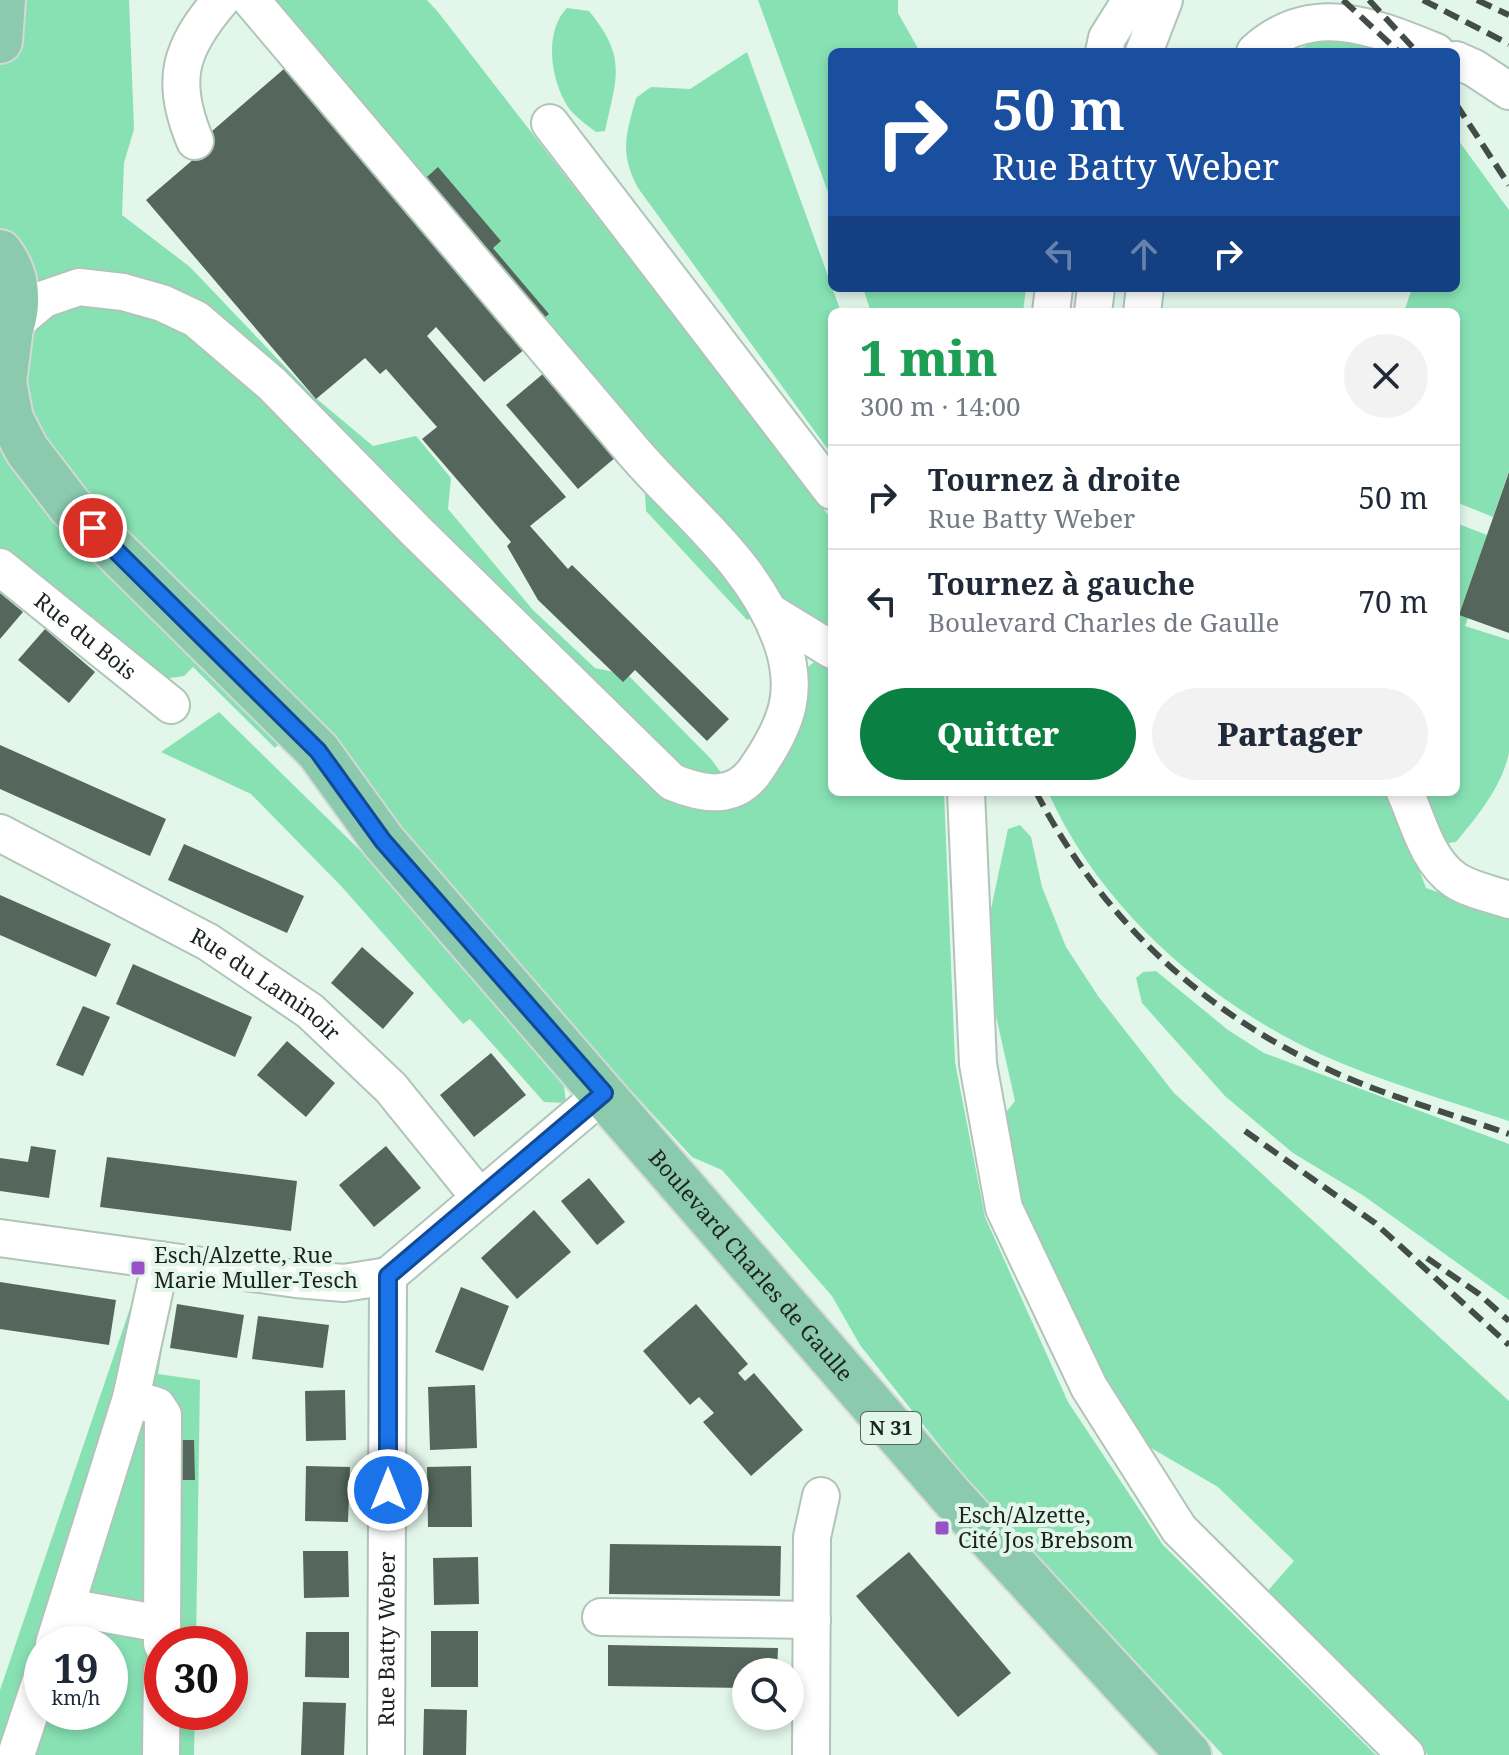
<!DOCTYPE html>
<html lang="fr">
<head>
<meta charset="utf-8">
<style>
  :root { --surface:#fff; --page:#f2f2f3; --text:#1f2937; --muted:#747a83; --line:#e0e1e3; --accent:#0b8043 }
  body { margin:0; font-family:"Noto Serif",serif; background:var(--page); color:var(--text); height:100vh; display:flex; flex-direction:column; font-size:30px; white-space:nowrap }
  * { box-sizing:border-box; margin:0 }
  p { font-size:26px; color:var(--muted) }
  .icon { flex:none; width:44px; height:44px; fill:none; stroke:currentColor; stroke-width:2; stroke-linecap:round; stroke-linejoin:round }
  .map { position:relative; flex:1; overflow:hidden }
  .sheet { position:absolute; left:828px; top:308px; width:632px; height:488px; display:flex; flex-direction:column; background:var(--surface); border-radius:12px; box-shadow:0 4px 12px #0003 }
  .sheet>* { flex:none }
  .banner { position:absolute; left:828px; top:48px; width:632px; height:244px; border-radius:12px; box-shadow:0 4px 12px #0003; background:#1a4fa0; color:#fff; overflow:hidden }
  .buttons { position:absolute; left:732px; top:1658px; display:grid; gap:16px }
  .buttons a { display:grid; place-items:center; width:72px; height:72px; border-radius:50%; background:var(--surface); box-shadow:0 4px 12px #0003; font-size:40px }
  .speed { position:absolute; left:24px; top:1626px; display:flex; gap:16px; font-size:40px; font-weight:700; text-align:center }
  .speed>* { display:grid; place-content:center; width:104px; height:104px; border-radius:50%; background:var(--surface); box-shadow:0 4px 12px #0003; line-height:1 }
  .speed small { font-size:20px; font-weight:400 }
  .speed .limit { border:12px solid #d22; background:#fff; color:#111 }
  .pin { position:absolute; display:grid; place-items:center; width:68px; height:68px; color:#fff; margin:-34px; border:4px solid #fff; border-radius:50%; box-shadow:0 2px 8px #0007 }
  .me { position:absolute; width:88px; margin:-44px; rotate:0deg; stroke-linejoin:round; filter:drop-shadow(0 0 6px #0008) }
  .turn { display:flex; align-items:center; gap:28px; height:168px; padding:0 32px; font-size:36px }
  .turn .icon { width:104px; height:104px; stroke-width:2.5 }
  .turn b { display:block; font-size:56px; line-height:68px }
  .lanes { display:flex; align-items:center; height:76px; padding:0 32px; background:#0003; justify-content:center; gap:40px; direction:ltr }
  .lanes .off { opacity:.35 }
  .round { display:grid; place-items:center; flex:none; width:84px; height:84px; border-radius:42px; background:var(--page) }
  .head { display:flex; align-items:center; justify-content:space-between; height:136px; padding:0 32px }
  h1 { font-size:48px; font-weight:800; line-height:60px; color:#1e9e55 }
  .action { display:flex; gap:16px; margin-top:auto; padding:16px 32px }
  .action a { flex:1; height:92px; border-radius:48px; background:var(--accent); color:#fff; font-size:32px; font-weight:800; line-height:92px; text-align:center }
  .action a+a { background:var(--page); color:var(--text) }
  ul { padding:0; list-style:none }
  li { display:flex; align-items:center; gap:24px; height:104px; padding:0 32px; border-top:2px solid var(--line) }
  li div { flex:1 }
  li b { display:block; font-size:30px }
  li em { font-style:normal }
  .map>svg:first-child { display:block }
  .green { fill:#87e1b3; fill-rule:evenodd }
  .building { fill:#55675c }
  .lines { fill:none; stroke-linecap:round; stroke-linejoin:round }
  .minor-casing { stroke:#b0c4b9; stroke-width:40 }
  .major-casing { stroke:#d6d8d7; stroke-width:48 }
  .minor { stroke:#fff; stroke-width:36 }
  .major { stroke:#8bcaad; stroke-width:44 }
  .rail { stroke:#434c47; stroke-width:6; stroke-dasharray:16 8; stroke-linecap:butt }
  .route-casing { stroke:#114b97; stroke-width:20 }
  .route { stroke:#1a73e8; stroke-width:14 }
  .poi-dot { fill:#9952c6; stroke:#e2f6ea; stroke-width:3 }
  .labels { text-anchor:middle; stroke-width:8; stroke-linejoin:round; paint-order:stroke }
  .shield { fill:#e2f6ea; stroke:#58635d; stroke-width:2 }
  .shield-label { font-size:20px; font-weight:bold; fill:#1d2420 }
  .street-label { font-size:22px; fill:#1d2420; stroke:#e2f6ea }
  .poi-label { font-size:22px; fill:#1d2420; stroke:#e2f6ea; text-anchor:start }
</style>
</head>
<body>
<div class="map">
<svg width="1509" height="1755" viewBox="0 0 1509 1755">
  <rect width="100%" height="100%" fill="#e2f6ea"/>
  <path class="green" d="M 3,0 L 129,0 L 134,129 L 124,163 L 122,215 L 190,267 L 311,394 L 373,446 L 416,436 L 451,478 L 448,509 L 533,610 L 595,668 L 628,675 L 711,759 L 722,774 L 726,792 L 792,680 L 829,650 L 770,612 L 747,620 L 646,511 L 645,494 L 656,478 L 251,0 L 427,0 L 438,12 L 832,520 L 832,792 L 944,792 L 955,1062 L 985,1217 L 1068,1402 L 1163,1545 L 1376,1755 L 1223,1755 L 971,1485 L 860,1345 L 832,1296 L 722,1170 L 692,1157 L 318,751 L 295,729 L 275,748 L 193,667 L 184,676 L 143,682 L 0,560 L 0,41 Z
    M 758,0 L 898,0 L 898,13 L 920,52 L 832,52 L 832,203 Z
    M 567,8 L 589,11 C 627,58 617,75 605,131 L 596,132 C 587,125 574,116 568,107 C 550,80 544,31 567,8 Z
    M 1345,38 L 1386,52 L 1293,52 L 1315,41 Z
    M 747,52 L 841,312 L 832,312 L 832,455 L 638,188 C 619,152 626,135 636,98 L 651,87 L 690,89 Z
    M 1456,137 L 1509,210 L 1509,471 L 1493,517 L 1456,502 L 1456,312 L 1404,312 L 1412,288 L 1456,288 Z
    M 863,288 L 1026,288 L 1023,312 L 871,312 Z
    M 1456,523 L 1487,535 L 1459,615 L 1468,618 L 1465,626 L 1509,640 C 1509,675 1509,717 1509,752 C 1503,785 1477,817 1456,842 L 1441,844 L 1421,792 L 1456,792 Z
    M 219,712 L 375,865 L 564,1086 L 566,1103 L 544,1102 L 470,1019 L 463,1024 L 342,887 L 251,794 L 161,752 Z
    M 1048,792 L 1389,792 L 1426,888 L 1509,917 L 1509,1121 C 1446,1100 1380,1081 1320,1054 C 1207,1002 1099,907 1048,792 Z
    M 1020,825 L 1031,837 L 1042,887 L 1066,947 L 1098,996 L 1174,1093 L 1509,1401 L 1509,1755 L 1428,1755 L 1265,1594 L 1294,1561 L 1218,1487 L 1146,1445 L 1099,1380 L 1021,1221 L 1000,1120 L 1015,1101 L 992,998 L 984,942 L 1008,829 Z
    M 1156,971 L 1228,1030 L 1264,1053 L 1509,1144 L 1509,1300 L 1364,1196 L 1293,1153 L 1225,1096 L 1142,1003 L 1136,978 L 1143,972 Z
    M 138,1285 L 171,1290 L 158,1374 L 200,1380 L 196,1644 L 162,1644 L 162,1712 L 195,1712 L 194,1755 L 0,1755 L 0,1690 ZM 42,1644 L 110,1644 L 110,1712 L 42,1712 Z"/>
  <path class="building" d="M 285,68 L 525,349 L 484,382 L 436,327 L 427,336 L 566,497 L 530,526 L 568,569 L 572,565 L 729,719 L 707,741 L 635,670 L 623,682 L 538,600 L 507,546 L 511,542 L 422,439 L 437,427 L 386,369 L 380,374 L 365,358 L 316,399 L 146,200 L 195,158 L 189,151 Z
    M 438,167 L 501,241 L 493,248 L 549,314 L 538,323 L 419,184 Z
    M 544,373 L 616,457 L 578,489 L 506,405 Z
    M 1509,472 L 1509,633 L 1459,615 Z
    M 0,593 L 23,612 L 0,639 Z
    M 45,629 L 95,672 L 69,703 L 18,660 Z
    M 0,745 L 166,819 L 150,856 L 0,789 Z
    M 184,844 L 304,896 L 287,933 L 168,880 Z
    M 0,895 L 111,944 L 96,977 L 0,935 Z
    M 362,947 L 414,993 L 383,1029 L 331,983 Z
    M 133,964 L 252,1017 L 235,1057 L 116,1004 Z
    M 83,1006 L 110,1017 L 83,1076 L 56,1065 Z
    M 287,1041 L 335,1083 L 306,1117 L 257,1075 Z
    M 491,1053 L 526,1095 L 474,1137 L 440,1095 Z
    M 31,1146 L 56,1150 L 49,1198 L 0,1191 L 0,1158 L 28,1162 Z
    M 386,1146 L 421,1188 L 374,1227 L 339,1185 Z
    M 107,1157 L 297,1181 L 291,1231 L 100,1207 Z
    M 589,1178 L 625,1222 L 597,1245 L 561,1201 Z
    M 534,1210 L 571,1252 L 517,1299 L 481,1258 Z
    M 0,1282 L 116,1300 L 109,1345 L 0,1329 Z
    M 461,1287 L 509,1306 L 483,1371 L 435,1352 Z
    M 177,1304 L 244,1315 L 237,1358 L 170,1348 Z
    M 696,1304 L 748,1364 L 738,1373 L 745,1381 L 754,1373 L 803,1430 L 751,1476 L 703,1422 L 714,1413 L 699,1397 L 690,1405 L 643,1351 Z
    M 258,1316 L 329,1325 L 323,1368 L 252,1359 Z
    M 475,1385 L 477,1448 L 430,1450 L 428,1387 Z
    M 345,1390 L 346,1440 L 306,1441 L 305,1391 Z
    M 181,1440 L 194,1440 L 195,1480 L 181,1480 Z
    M 306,1466 L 350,1467 L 348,1522 L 305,1521 Z
    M 471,1466 L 472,1527 L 428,1527 L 427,1467 Z
    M 610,1544 L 781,1546 L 780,1596 L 609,1594 Z
    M 303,1551 L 348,1551 L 349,1597 L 304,1598 Z
    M 909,1552 L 1011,1673 L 958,1717 L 856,1596 Z
    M 478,1557 L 479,1604 L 434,1605 L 433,1558 Z
    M 431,1631 L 478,1631 L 478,1687 L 431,1687 Z
    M 306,1632 L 349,1632 L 349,1678 L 305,1677 Z
    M 608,1645 L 778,1648 L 777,1672 L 746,1672 L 746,1688 L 608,1686 Z
    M 303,1702 L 346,1703 L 344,1755 L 301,1755 Z
    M 424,1709 L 467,1710 L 466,1755 L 423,1755 Z"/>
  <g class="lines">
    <defs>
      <g id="minor">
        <path d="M 1104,52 L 1107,38 L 1131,0"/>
        <path d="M 1144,52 L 1164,0"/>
        <path d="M 1255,52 C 1312,0 1374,27 1436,52"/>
        <path d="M 1456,60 L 1474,68 L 1509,91"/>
        <path d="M 550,123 L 832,491"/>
        <path d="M 195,141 C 170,81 179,49 221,0"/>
        <path d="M 1051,312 L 1054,288"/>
        <path d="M 1093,312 L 1096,288"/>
        <path d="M 1142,312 L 1145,288"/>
        <path d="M 14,324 L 44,299 L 79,287 L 123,292 L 162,303 L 196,319 L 272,384 L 416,531 L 672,782 C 704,795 736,801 757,768 C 787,724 800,691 781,639 C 753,562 685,512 633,451 C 506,301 378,150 251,0"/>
        <path id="s1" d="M 0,567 L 171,705"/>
        <path d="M 770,612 L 832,650"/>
        <path d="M 966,792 L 978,1064 L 1004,1208 L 1089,1387 L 1179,1529 L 1406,1755"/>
        <path d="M 1405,792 C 1418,821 1427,861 1455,880 C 1470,890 1492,894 1509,900"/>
        <path id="s2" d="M 0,833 L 208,942 L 310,1011 L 391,1088 L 480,1198"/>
        <path d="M 0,1238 L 296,1279 L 344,1283 L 388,1276"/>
        <path d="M 131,1398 L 157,1406 L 163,1415 L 162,1644"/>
        <path d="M 67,1607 L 162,1624"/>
        <path d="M 601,1617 L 812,1620"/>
        <path d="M 54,1644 L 131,1398 L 161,1260"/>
        <path d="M 16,1755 L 42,1677"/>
        <path d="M 161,1755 L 162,1671"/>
        <path id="s3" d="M 386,1755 L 388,1276 L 604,1093"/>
        <path d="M 811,1755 L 812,1537 L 821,1496"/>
      </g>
      <g id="major">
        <path d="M 0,41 L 3,0"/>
        <path d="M 0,252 C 23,281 20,320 0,350"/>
        <path id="s4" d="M 10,335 L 4,382 L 11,419 L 27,450 L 70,506 L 318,751 L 383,841 L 952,1497 L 1189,1755"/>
      </g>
    </defs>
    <use href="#minor" class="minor-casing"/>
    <use href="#major" class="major-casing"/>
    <use href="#minor" class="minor"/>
    <use href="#major" class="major"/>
    <path class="rail" d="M 1343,0 L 1399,52
      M 1369,0 L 1417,52
      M 1423,0 L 1509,44
      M 1477,0 L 1509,15
      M 1456,104 L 1509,185
      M 1036,792 C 1102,920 1205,1015 1336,1073 C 1392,1098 1452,1114 1509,1134
      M 1245,1131 L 1375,1223 L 1509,1345
      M 1427,1258 L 1479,1294 L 1509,1321"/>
  </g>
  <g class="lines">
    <defs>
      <path id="route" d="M 93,528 L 318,751 L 383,841 L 604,1093 L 388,1276 L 388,1490"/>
    </defs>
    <use href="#route" class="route-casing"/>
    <use href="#route" class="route"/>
  </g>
  <g class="poi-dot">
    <rect x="130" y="1260" width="16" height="16" rx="4"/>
    <rect x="934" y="1520" width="16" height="16" rx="4"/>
  </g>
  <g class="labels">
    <rect class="shield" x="861" y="1412" width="60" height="32" rx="6"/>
    <g class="shield-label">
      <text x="891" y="1435">N 31</text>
    </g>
    <g class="street-label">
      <text dy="8" stroke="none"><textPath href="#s1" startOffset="110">Rue du Bois</textPath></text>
      <text dy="8" stroke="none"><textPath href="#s2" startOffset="306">Rue du Laminoir</textPath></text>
      <text dy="8" stroke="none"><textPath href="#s4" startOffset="1212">Boulevard Charles de Gaulle</textPath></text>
      <text dy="8" stroke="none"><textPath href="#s3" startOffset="116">Rue Batty Weber</textPath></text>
    </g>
    <g class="poi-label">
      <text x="154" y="1263">Esch/Alzette, Rue<tspan x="154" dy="25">Marie Muller-Tesch</tspan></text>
      <text x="958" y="1523">Esch/Alzette,<tspan x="958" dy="25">Cité Jos Brebsom</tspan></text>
    </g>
  </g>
</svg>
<div class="buttons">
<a><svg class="icon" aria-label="search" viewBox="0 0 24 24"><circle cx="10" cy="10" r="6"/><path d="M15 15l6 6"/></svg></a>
</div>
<div class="speed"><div>19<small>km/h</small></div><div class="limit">30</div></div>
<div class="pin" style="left:93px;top:528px;background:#d93025"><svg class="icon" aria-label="arrive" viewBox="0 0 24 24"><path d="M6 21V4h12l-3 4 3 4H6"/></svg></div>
<svg class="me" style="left:388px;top:1490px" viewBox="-20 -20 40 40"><circle r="17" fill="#1a73e8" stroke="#fff" stroke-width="3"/><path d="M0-11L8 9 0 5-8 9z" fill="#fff"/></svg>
<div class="banner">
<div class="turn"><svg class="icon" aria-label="right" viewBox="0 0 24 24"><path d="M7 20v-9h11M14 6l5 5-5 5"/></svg><div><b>50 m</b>Rue Batty Weber</div></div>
<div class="lanes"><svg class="icon off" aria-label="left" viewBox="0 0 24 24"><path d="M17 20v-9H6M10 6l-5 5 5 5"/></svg><svg class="icon off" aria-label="ahead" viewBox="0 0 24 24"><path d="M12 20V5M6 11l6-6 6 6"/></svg><svg class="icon" aria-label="right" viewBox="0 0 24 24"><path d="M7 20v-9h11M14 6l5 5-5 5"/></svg></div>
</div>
<section class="sheet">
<div class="head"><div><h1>1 min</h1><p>300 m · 14:00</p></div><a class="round"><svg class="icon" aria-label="close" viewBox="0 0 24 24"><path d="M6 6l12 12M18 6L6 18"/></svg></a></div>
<ul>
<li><svg class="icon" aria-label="right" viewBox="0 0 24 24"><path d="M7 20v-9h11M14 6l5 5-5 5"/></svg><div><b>Tournez à droite</b><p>Rue Batty Weber</p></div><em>50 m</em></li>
<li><svg class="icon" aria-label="left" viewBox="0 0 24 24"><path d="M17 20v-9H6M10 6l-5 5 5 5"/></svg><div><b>Tournez à gauche</b><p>Boulevard Charles de Gaulle</p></div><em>70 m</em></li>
</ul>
<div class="action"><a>Quitter</a><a>Partager</a></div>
</section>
</div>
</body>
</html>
